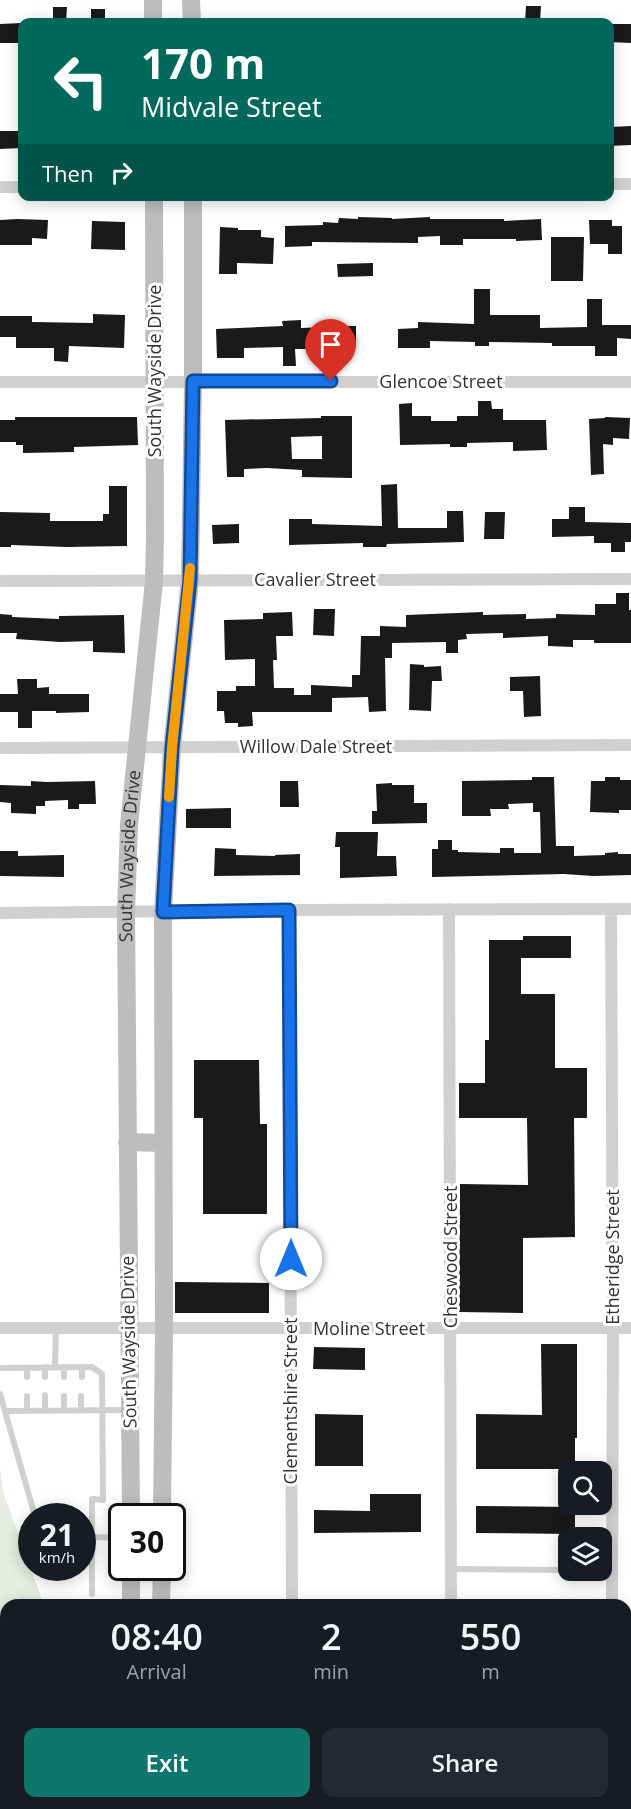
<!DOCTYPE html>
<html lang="en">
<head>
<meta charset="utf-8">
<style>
  :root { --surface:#171b24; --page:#242831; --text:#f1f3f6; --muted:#9ea1a6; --accent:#0f766e }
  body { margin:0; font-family:"Open Sans",sans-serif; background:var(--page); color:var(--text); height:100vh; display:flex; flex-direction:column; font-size:22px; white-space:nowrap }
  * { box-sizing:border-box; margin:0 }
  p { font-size:20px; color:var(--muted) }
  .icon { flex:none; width:33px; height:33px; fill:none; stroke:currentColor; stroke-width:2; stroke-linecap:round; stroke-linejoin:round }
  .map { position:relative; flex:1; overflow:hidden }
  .sheet { position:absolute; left:0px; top:1599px; width:632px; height:210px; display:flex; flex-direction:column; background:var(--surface); border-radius:18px 18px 0 0; box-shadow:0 3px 15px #0003 }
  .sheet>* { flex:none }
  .banner { position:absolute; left:18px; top:18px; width:596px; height:183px; border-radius:12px; box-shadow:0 3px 15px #0003; background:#00695c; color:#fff; overflow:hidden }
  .fabs { position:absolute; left:558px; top:1461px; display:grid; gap:12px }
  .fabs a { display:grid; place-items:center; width:54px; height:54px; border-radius:12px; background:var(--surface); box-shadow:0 3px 15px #0003; font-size:30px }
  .speed { position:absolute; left:18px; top:1503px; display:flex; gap:12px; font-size:30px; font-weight:700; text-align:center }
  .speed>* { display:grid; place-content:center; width:78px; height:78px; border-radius:50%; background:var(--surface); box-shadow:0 3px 15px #0003; line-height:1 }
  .speed small { font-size:15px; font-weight:400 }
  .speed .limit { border:3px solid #111; border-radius:9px; background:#fff; color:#111 }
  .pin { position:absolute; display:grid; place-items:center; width:51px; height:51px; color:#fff; margin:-62px -26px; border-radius:50% 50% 50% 0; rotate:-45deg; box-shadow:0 0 6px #0007 }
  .pin .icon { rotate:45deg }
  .me { position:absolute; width:66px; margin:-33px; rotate:0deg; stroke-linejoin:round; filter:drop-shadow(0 0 4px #0008) }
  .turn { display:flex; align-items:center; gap:21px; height:126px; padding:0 24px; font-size:27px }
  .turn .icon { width:78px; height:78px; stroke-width:2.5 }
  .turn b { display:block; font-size:42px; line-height:51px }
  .then { display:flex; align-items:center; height:57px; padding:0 24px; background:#0003; gap:12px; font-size:22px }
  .eta { display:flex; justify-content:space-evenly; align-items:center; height:102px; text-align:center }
  .eta b { font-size:36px; font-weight:600; line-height:42px }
  .primary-button { display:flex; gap:12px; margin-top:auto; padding:12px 24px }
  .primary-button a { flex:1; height:69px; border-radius:12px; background:var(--accent); color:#fff; font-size:24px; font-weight:600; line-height:69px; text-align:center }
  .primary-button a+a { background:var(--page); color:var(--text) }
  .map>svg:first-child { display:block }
  .green { fill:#e6ecdf }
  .building { fill:#1a1a1a; fill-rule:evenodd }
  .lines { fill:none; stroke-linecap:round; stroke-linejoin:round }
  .service { stroke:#d0d0d0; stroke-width:6 }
  .minor { stroke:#d0d0d0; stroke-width:12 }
  .secondary { stroke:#bdbdbd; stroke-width:18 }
  .route-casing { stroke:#114b97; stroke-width:15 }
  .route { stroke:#1a73e8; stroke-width:10 }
  .slow { stroke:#f59e0b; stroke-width:10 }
  .labels { text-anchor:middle; stroke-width:6; stroke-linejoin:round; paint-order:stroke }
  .street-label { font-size:18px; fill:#333; stroke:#fff }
</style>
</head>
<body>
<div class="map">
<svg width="631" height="1809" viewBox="0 0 631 1809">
  <rect width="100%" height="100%" fill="#fff"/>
  <path class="green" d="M 0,1467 L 3,1492 L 44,1605 L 6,1605 L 6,1803 L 114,1803 L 114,1809 L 0,1809 Z"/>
  <path class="building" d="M 526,6 L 541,6 L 540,22 L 525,22 Z
    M 53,7 L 67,7 L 66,22 L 53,22 Z
    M 91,9 L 105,9 L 105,22 L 91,22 Z
    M 22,23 L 22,43 L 0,43 L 0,24 Z
    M 609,24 L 631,24 L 631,43 L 609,42 Z
    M 631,126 L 631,145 L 609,146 L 609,127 Z
    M 0,131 L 22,131 L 22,148 L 0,149 Z
    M 358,217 L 392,218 L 392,219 L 430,217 L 430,219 L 504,219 L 504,221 L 541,219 L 542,240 L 516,241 L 516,239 L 463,239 L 463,245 L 440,245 L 440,236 L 418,237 L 418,243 L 312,242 L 312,246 L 285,247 L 285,226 L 323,225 L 323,222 L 338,223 L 339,218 L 358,219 Z
    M 17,219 L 48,220 L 47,239 L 32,238 L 32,245 L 0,245 L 0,220 Z
    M 589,220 L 612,220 L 612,226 L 622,226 L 622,254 L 608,254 L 608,244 L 590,244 Z
    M 92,221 L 125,222 L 125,250 L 91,249 Z
    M 220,227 L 238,228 L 238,230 L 261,230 L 261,237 L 274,238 L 273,264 L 237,263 L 237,274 L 219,274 Z
    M 551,237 L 584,237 L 583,281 L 551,281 Z
    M 373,263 L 373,276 L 338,277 L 337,264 Z
    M 474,289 L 490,289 L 490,315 L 540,315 L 540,328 L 587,327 L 587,299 L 602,299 L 602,325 L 631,325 L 631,339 L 617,338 L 617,356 L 595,356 L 595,346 L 552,346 L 552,343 L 489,342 L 489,346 L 475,346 L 475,342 L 430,341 L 430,348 L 398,348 L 398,329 L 418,328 L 418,322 L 474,324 Z
    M 93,314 L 125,315 L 124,348 L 69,346 L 68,362 L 54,361 L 54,348 L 16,348 L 16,337 L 0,337 L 0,316 L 32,316 L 32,322 L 93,323 Z
    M 301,320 L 301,328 L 327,327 L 327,326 L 356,326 L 356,347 L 318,346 L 318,349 L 295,349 L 296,366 L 283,366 L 283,347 L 244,348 L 244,358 L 217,358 L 216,329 L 283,326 L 282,321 Z
    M 478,401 L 491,401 L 492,409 L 503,409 L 503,420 L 546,420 L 547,450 L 513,451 L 513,442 L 467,443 L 467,447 L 450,447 L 450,444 L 400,445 L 399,404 L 412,403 L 412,416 L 431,416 L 431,421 L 457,421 L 457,416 L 478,416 Z
    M 321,416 L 352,416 L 352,478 L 302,477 L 302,470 L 267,468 L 244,469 L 244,477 L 227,477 L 225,420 L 321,418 ZM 322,436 L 322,459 L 292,459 L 291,437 Z
    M 15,417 L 137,417 L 138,445 L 74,447 L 74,452 L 23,453 L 23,445 L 16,445 L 16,442 L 0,442 L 0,420 L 15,420 Z
    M 605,417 L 630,418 L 629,439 L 613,438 L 613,445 L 603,444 L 604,474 L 591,475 L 589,419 L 605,418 Z
    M 397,484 L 398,528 L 447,528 L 447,511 L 463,511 L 464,542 L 387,544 L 386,547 L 363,547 L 363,543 L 289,545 L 289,519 L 312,519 L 312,524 L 382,526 L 381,485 Z
    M 109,486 L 127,486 L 127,546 L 67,547 L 11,545 L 11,547 L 0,547 L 0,512 L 50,513 L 50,521 L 103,521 L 103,514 L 109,514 Z
    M 569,507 L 585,507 L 585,522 L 631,523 L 631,542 L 625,542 L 625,552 L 611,552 L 611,543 L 594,543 L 594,536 L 552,537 L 552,519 L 569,519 Z
    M 485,512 L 505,512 L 504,539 L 484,539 Z
    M 239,524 L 239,543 L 213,544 L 212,525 Z
    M 616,593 L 629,593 L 629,610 L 631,610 L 631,643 L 594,643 L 594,640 L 573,640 L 573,647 L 548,646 L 548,636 L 503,638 L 503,633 L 466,634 L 467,639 L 458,640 L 458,653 L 446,653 L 446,642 L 392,643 L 392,658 L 385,658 L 386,711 L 369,712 L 368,697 L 332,698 L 332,712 L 252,712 L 253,726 L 238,727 L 238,723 L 225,723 L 224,711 L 217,711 L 217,691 L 236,691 L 236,686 L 255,686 L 255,659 L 225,660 L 224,620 L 263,619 L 263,613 L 292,612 L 293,636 L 276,636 L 277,660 L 273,660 L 274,688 L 294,688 L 294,695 L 311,695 L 311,685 L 352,687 L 352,675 L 360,675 L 361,636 L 380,636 L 380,626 L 406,627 L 406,615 L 483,612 L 483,615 L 526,614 L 526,619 L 556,618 L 556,614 L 595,615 L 595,604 L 616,604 Z
    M 314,609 L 335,609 L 334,636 L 313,635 Z
    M 0,614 L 12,615 L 12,617 L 59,619 L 59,616 L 124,615 L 125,653 L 93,652 L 93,641 L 60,642 L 16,639 L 17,633 L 0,633 Z
    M 410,664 L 424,665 L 424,667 L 441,666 L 442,681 L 432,681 L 431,711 L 409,710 Z
    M 540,676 L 541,716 L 524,717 L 523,691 L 510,691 L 510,677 Z
    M 17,679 L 37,679 L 37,688 L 49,687 L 49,694 L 89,694 L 89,712 L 56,713 L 56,711 L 32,711 L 32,728 L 18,728 L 18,712 L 0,712 L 0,694 L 18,694 Z
    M 532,777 L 554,777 L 556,846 L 574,846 L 574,856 L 605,855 L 605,853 L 618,852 L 618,854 L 631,854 L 631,875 L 593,876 L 564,874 L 432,877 L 432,849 L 438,849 L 438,840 L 452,840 L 452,850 L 458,850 L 458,852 L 500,853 L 500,848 L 514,848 L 514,853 L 541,853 L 540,812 L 533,812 L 533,803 L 508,804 L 509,809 L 490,809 L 491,816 L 462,816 L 462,781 L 532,780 Z
    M 605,777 L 620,777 L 620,780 L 631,780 L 631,810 L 619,810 L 619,813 L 590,812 L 591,781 L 605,781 Z
    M 31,781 L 46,782 L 95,781 L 96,804 L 79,804 L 79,809 L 68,809 L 68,800 L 45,801 L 45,806 L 36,806 L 36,814 L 11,813 L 11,803 L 0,802 L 0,785 L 31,786 Z
    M 280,781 L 298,781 L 299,807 L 280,807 Z
    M 392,783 L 392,785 L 414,785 L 414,803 L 427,803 L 427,823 L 372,824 L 372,811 L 377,811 L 376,784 Z
    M 231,808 L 231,828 L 186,828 L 186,809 Z
    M 336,832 L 378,832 L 377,856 L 396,856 L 397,876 L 340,878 L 340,847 L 335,847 Z
    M 215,848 L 236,849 L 236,855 L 275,856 L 275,855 L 300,854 L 300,875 L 214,876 Z
    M 0,851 L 18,851 L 18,856 L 64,855 L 64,877 L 0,876 Z
    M 523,936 L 571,936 L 571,958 L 521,958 L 521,994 L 555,994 L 555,1068 L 587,1068 L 587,1118 L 574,1118 L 575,1237 L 523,1238 L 523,1313 L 459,1312 L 460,1184 L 528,1185 L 527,1118 L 459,1118 L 459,1083 L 485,1083 L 485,1040 L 489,1040 L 489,940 L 523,940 Z
    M 194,1060 L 259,1060 L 260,1124 L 267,1124 L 267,1214 L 203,1214 L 203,1118 L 194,1118 Z
    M 175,1282 L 269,1283 L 269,1313 L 175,1313 Z
    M 541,1344 L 577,1344 L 577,1438 L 575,1438 L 575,1469 L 476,1469 L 476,1414 L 542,1415 Z
    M 314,1347 L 365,1348 L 365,1370 L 313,1369 Z
    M 315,1414 L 363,1415 L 363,1466 L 315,1466 Z
    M 370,1494 L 421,1494 L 421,1532 L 314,1533 L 314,1510 L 370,1511 Z
    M 476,1506 L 575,1507 L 575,1534 L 476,1533 Z"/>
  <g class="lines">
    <path class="service" d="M 45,1367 L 45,1377
      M 55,1367 L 56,1328
      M 82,1367 L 82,1377
      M 0,1368 L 92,1367 L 102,1374 L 103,1500 L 92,1499 L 92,1537 L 82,1538
      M 27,1368 L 27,1377
      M 64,1377 L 64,1367
      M 0,1394 L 35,1516
      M 45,1395 L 45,1410
      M 27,1410 L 27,1396
      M 64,1410 L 64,1396
      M 81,1410 L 81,1396
      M 5,1411 L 127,1410
      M 451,1569 L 568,1570
      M 92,1594 L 92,1537 L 122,1538"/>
    <path class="minor" d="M 609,184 L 631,184
      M 0,187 L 22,187
      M 0,382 L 631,382
      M 0,581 L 631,579
      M 0,748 L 631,745
      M 449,909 L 451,1605
      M 611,909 L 613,1328 L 612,1605
      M 289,910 L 292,1605
      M 0,913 L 289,910 L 631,909
      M 0,1328 L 631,1328
      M 626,1743 L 631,1743
      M 451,1803 L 452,1809
      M 611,1803 L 611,1809
      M 293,1809 L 293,1803"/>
    <g class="secondary">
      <path d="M 153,0 L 153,22"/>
      <path d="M 191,0 L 192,22"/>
      <path d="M 127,1142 L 163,1143"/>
      <path id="s1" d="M 131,1516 L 126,912 L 129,825 L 154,581 L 155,537 L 154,196"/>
      <path d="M 162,1516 L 164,1329 L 163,912 L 172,748 L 190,580 L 193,381 L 193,196"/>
      <path d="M 131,1605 L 131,1568"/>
      <path d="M 161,1605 L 162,1568"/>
      <path d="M 161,1803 L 161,1809"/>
      <path d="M 130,1809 L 130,1803"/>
    </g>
  </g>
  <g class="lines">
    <defs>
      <path id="route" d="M 291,1259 L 289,910 L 163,912 L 172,748 L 190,580 L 193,381 L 331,381"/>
    </defs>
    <use href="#route" class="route-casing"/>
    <use href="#route" class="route"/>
    <path class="slow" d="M 169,797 L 172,748 L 190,568"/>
  </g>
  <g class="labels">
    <g class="street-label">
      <text transform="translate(155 371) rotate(-90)" y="6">South Wayside Drive</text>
      <text x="441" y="388">Glencoe Street</text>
      <text x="315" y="586">Cavalier Street</text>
      <text x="316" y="753">Willow Dale Street</text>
      <text dy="6" stroke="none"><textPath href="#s1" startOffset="660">South Wayside Drive</textPath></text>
      <text transform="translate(451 1257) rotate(-90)" y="6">Cheswood Street</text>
      <text transform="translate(613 1257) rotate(-90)" y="6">Etheridge Street</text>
      <text x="369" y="1335">Moline Street</text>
      <text transform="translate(129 1342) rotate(-91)" y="6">South Wayside Drive</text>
      <text transform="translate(291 1401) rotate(-90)" y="6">Clementshire Street</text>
    </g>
  </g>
</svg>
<div class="fabs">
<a><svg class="icon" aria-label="search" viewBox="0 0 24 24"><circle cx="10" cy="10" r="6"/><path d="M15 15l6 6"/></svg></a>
<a><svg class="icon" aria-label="layers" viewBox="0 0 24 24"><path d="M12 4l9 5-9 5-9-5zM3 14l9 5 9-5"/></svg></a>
</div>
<div class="speed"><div>21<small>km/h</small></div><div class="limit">30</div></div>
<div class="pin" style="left:331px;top:381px;background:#d93025"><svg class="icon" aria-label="arrive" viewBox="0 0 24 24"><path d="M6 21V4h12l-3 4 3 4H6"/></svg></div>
<svg class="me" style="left:291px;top:1259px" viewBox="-20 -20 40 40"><circle r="19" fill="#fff"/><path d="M0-13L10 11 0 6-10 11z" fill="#1a73e8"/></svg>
<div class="banner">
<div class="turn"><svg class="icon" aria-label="left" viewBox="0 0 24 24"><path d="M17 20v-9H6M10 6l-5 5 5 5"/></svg><div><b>170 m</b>Midvale Street</div></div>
<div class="then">Then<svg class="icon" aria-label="right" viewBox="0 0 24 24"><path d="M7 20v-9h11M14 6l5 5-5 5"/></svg></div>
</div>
<section class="sheet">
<div class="eta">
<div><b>08:40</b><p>Arrival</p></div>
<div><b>2</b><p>min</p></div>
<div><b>550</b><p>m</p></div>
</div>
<div class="primary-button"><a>Exit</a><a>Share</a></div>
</section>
</div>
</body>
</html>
